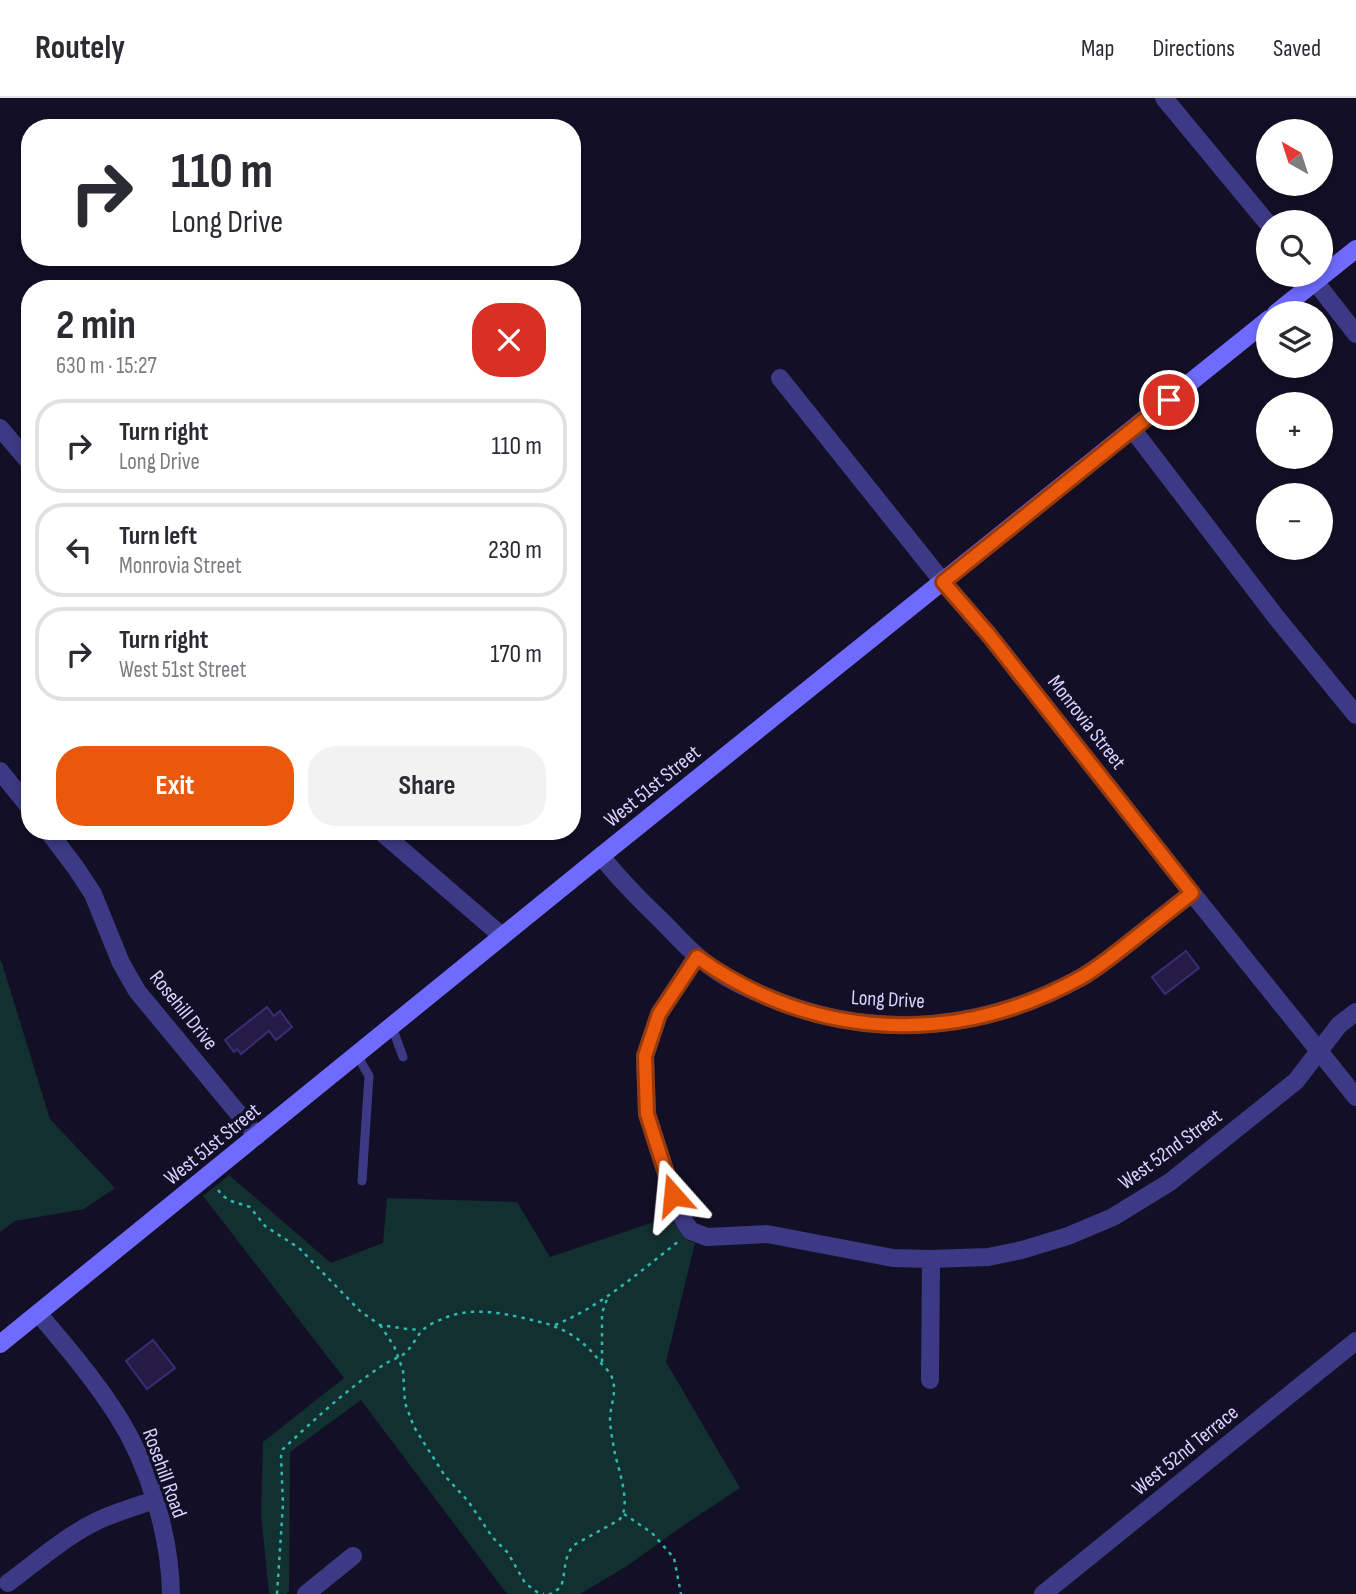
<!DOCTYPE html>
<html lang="en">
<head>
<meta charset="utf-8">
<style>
  :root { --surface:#fff; --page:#f2f2f3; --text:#2b2b33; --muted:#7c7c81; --line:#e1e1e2; --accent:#ea580c }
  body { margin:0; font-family:"Sofia Sans Condensed",sans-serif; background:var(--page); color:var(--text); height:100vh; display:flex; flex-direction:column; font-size:26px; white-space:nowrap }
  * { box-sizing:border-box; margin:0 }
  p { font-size:23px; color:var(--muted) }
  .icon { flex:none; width:38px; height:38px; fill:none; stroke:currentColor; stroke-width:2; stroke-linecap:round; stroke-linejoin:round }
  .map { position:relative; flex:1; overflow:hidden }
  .drawer { position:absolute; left:21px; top:182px; width:560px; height:560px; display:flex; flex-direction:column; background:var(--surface); border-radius:28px; box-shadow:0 4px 10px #0003 }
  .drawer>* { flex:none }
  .top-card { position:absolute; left:21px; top:21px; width:560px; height:147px; border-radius:28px; box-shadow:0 4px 10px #0003; background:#fff; color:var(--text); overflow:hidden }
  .needle { width:46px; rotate:321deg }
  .buttons { position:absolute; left:1256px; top:21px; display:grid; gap:14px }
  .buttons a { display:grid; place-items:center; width:77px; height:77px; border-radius:50%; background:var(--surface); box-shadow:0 4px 10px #0003; font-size:35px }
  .pin { position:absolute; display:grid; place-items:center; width:60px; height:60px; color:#fff; margin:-30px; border:4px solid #fff; border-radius:50%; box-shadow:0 2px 7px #0007 }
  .me { position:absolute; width:77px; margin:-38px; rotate:342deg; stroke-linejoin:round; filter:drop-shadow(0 0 5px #0008) }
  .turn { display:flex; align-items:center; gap:24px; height:147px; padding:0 35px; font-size:32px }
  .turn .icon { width:91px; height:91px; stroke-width:2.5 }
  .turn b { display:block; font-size:49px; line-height:60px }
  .round { display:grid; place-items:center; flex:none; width:74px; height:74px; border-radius:28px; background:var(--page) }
  .overview { display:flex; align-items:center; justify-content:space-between; height:119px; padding:0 35px }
  h1 { font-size:42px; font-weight:700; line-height:52px }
  .button { display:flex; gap:14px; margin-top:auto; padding:14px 35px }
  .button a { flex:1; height:80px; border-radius:28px; background:var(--accent); color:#fff; font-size:28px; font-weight:700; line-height:80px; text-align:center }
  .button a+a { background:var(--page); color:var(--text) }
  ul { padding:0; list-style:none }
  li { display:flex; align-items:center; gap:21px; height:94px; margin:0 14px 10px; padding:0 21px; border:4px solid var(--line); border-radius:28px }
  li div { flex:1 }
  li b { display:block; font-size:26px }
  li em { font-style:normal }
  header { display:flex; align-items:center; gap:42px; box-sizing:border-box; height:98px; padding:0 35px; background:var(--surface); border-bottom:2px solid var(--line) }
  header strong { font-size:33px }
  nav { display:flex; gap:38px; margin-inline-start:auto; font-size:24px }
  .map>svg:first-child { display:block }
  .green { fill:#12302f }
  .building { fill:#241b47; stroke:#3b2d73; stroke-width:2 }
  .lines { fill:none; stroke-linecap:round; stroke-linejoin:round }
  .path { stroke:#2fb8b0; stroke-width:2.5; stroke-dasharray:3.5 5; stroke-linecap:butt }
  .lane { stroke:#3d3a85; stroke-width:9 }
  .street { stroke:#3d3a85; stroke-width:18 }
  .secondary { stroke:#6f6bff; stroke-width:18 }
  .route-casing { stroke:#983908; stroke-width:18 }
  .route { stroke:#ea580c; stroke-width:12 }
  .labels { text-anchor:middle; stroke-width:7; stroke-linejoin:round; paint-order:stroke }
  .street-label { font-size:21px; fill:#d9d4ff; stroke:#130f26 }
</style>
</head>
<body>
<header>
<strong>Routely</strong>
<nav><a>Map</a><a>Directions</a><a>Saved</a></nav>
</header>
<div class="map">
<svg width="1356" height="1496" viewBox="0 0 1356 1496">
  <rect width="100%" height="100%" fill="#130f26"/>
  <path class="green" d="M 0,862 L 2,865 L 50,1021 L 115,1090 L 84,1111 L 15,1123 L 0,1134 Z
    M 229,1077 L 331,1165 L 383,1145 L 387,1100 L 517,1104 L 550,1159 L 669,1119 L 687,1142 L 695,1145 L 666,1264 L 740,1390 L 684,1427 L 627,1468 L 580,1496 L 507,1496 L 361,1302 L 290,1354 L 289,1494 L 286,1496 L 269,1496 L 261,1415 L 263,1344 L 344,1280 L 203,1098 Z"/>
  <path class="building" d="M 1186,853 L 1199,870 L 1165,896 L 1152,879 Z
    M 267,909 L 274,918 L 280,913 L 292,929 L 276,942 L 269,933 L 241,956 L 237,951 L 234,954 L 225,942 Z
    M 153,1242 L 175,1270 L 147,1291 L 126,1263 Z"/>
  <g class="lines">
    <path class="path" d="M 218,1092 L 223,1098 L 231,1103 L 250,1109 L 265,1128 L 299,1150 L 360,1213 L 380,1227 L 407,1231 L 421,1232
      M 380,1227 L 394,1248 L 403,1272 L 405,1305 L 414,1329 L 445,1378 L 468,1403 L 493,1440 L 508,1455 L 525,1485 L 537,1494 L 544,1496
      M 555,1227 C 602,1208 639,1174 679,1143
      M 602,1264 L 602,1215 L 608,1198
      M 624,1416 L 652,1435 L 674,1460 L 681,1496
      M 277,1496 L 283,1406 L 281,1358 L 283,1351 C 314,1322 349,1289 385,1266 C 391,1262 398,1260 404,1256 C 411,1250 415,1242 420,1235 C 425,1227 448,1218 457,1216 C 482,1210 512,1217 536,1223 C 564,1229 584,1242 601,1265 C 604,1269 609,1273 611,1277 C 618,1292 611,1305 610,1319 C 610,1332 613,1344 615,1356 C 619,1373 632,1409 619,1422 L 574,1447 C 563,1459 566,1474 561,1489 L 551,1496 L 545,1496"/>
    <path class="lane" d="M 392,929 L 403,959
      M 357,957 L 369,978 L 362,1083"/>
    <path class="street" d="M 1164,0 L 1269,127
      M 1310,177 L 1356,236
      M 780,280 L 943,484 L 989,537 L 1192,795 L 1356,999
      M 0,330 L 30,365
      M 1133,332 L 1276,519 L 1356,617
      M 0,673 L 30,710
      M 48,733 L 76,770 L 93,796 L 121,865 L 137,893 L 257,1038
      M 380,733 L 502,838
      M 601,758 C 620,782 641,803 663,824 C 680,842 697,860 718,874 C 737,887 759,896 780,904 C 882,943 988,931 1082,879 C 1099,869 1115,856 1130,844 C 1150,828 1171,811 1192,795
      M 697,858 L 659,916 L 645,958 L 647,1016 L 673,1097 L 681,1118 L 686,1126 L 691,1133 L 707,1139 L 767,1136 L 893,1160 L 931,1161 L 988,1159 L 1022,1152 L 1068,1138 L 1113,1119 L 1170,1084 L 1296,983 L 1339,927 L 1356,914
      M 38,1215 C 66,1248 94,1281 117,1317 C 149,1367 170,1437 171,1496
      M 930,1282 L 931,1161
      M 8,1485 C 35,1465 62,1441 93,1425 C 112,1415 134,1409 155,1402
      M 306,1496 L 353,1458
      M 1043,1496 L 1356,1243"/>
    <path class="secondary" d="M 1276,215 L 1356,151
      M 0,1246 L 601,758 L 1269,221"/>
  </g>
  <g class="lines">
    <defs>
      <path id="route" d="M 673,1097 L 647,1016 L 645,958 L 659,916 L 697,859 C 815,943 956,949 1082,879 C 1101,868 1117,854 1134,841 C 1153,826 1173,810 1192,795 L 989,537 L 943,484 L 1169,302"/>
    </defs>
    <use href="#route" class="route-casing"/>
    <use href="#route" class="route"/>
  </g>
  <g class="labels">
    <g class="street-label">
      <text transform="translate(1087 624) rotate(52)" y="7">Monrovia Street</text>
      <text transform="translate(652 688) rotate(-39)" y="7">West 51st Street</text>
      <text transform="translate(888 901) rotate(3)" y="7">Long Drive</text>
      <text transform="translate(184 912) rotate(51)" y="7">Rosehill Drive</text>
      <text transform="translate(212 1046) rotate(-39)" y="7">West 51st Street</text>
      <text transform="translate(1170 1051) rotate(-36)" y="7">West 52nd Street</text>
      <text transform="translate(1185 1352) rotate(-39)" y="7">West 52nd Terrace</text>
      <text transform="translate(165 1375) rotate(70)" y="7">Rosehill Road</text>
    </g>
  </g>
</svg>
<div class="buttons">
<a><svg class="needle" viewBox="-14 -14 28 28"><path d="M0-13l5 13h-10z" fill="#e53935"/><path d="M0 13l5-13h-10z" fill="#7c7c81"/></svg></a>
<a><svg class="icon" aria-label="search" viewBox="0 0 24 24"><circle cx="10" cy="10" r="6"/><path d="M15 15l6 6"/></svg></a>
<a><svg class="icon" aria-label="layers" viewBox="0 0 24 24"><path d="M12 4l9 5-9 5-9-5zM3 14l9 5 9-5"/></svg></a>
<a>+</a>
<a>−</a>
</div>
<div class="pin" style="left:1169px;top:302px;background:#d93025"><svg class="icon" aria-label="arrive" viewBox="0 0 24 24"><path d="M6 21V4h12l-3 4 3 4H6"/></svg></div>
<svg class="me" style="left:673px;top:1097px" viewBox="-20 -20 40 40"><path d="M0-17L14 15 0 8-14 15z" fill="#ea580c" stroke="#fff" stroke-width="4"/></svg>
<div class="top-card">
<div class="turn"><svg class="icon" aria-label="right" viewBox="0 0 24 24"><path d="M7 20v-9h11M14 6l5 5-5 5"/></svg><div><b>110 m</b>Long Drive</div></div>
</div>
<section class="drawer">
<div class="overview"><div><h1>2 min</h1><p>630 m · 15:27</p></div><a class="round" style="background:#d93025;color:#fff"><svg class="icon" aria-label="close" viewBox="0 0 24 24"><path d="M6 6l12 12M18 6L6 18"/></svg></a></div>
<ul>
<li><svg class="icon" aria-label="right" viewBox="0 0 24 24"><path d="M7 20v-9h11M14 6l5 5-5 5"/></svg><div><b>Turn right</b><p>Long Drive</p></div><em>110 m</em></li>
<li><svg class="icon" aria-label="left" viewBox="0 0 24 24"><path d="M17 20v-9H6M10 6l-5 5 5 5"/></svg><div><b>Turn left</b><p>Monrovia Street</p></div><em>230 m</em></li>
<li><svg class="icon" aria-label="right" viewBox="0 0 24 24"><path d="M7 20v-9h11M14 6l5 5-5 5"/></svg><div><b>Turn right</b><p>West 51st Street</p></div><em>170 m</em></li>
</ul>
<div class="button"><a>Exit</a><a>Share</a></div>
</section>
</div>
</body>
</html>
